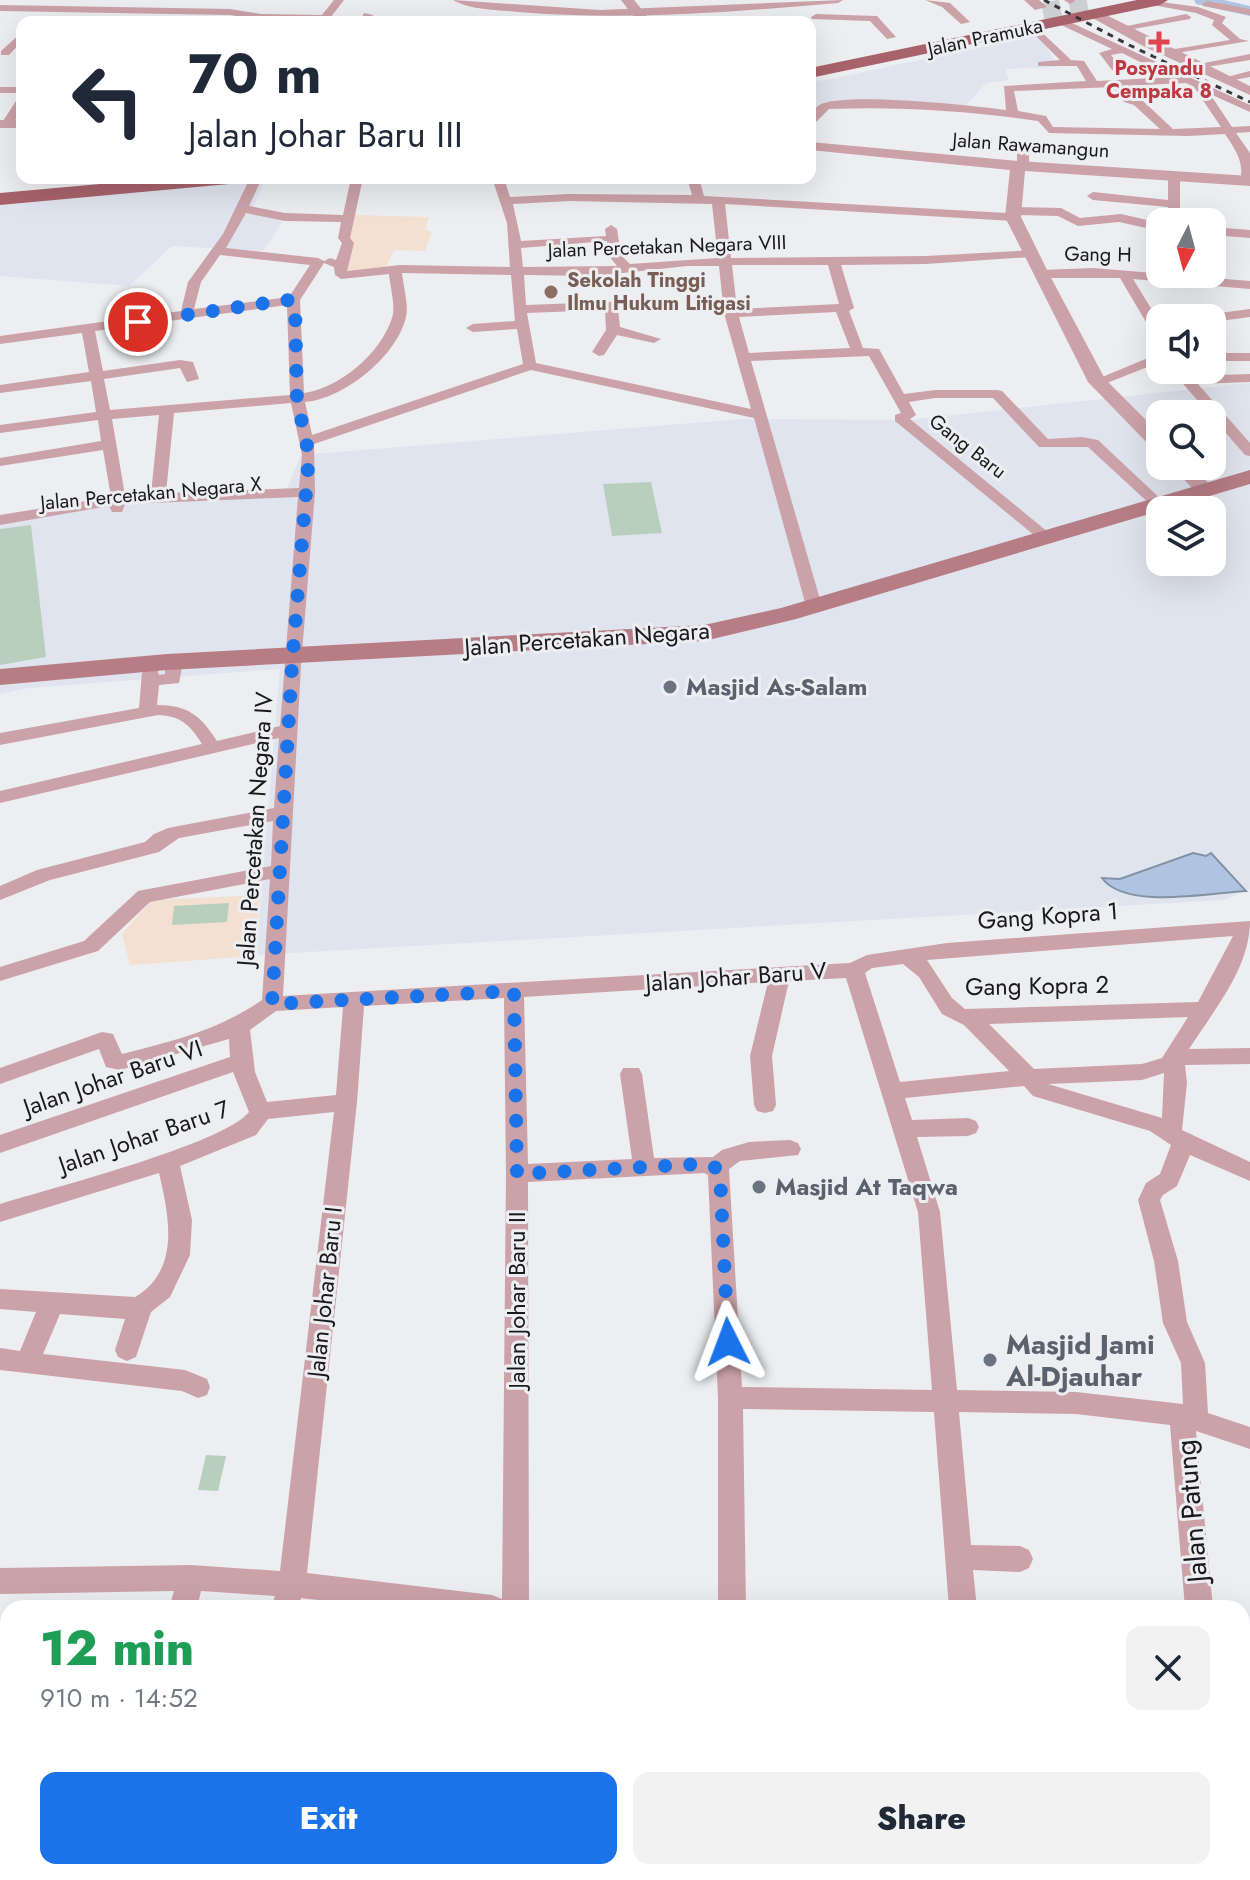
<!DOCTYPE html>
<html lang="en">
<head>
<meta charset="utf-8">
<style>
  :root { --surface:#fff; --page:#f2f2f3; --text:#1f2937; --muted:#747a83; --accent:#1a73e8 }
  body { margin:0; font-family:Jost,sans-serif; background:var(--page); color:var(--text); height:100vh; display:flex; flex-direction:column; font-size:30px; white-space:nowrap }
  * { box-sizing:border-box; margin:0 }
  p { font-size:26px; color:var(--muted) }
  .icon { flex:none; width:44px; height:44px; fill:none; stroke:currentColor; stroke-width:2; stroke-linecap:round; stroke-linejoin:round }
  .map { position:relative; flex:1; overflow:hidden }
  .drawer { position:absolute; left:0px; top:1600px; width:1250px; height:280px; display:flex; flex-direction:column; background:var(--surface); border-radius:24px 24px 0 0; box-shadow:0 8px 32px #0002 }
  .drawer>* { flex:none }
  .hud { position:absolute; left:16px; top:16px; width:800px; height:168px; border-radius:16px; box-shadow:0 8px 32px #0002; background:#fff; color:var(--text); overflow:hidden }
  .needle { width:52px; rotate:186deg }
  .tools { position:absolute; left:1146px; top:208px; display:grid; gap:16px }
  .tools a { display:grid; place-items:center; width:80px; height:80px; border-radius:16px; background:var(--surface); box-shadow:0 8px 32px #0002; font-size:40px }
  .pin { position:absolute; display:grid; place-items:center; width:68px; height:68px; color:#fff; margin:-34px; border:4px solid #fff; border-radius:50%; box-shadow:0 2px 8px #0007 }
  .me { position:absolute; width:88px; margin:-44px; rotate:357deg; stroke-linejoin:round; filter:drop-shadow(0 0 6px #0008) }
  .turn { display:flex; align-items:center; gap:28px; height:168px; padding:0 40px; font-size:36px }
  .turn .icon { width:104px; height:104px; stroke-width:2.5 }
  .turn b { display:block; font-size:56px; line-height:68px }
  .round { display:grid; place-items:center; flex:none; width:84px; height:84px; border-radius:16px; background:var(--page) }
  .headline { display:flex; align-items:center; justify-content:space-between; height:136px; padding:0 40px }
  h1 { font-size:48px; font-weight:800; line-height:60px; color:#1e9e55 }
  .action { display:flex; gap:16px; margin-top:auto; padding:16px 40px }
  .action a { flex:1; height:92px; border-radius:16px; background:var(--accent); color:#fff; font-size:32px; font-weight:800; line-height:92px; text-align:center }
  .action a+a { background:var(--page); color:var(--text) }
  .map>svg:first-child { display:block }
  .built { fill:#e0e4ee; fill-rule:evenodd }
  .education { fill:#f4e0d1 }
  .green { fill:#b8cfbd }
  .water { fill:#b0c4e1; stroke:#8391a5; stroke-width:2 }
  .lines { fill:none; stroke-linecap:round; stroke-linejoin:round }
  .river { fill:#b0c4e1; fill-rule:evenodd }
  .primary-tunnel { stroke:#ccced1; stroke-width:18; stroke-dasharray:18 9; stroke-linecap:butt }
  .minor { fill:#cba2a7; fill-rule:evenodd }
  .tertiary { fill:#cba2a7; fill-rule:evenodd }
  .secondary { fill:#b77d85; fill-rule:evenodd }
  .primary { fill:#a8626c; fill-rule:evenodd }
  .rail { stroke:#38383a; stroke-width:3; stroke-dasharray:6 6; stroke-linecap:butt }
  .route { stroke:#1a73e8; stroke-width:14; stroke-dasharray:0 25.2 }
  .health-dot { fill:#e0444e; stroke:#eceef1; stroke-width:3 }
  .education-dot { fill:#8d6e63; stroke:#eceef1; stroke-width:3 }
  .worship-dot { fill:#6b7280; stroke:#eceef1; stroke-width:3 }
  .labels { text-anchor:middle; stroke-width:6; stroke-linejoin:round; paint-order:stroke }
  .far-street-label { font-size:20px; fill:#19191a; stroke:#eceef1 }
  .far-health-label { font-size:20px; font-weight:bold; fill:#be3a42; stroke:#eceef1 }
  .far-education-label { font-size:20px; font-weight:bold; fill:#785e54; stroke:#eceef1; text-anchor:start }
  .street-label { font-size:24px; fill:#19191a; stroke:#eceef1 }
  .worship-label { font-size:24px; font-weight:bold; fill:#5b616d; stroke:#eceef1; text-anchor:start }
  .near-worship-label { font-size:28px; font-weight:bold; fill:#5b616d; stroke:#eceef1; text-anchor:start }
  .near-street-label { font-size:28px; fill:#19191a; stroke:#eceef1 }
</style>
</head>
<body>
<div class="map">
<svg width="1250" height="1880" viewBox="0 0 1250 1880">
  <rect width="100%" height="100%" fill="#eceef1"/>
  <path class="built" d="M 1039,35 L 1058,67 L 1005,69 L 1009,80 L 986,83 L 965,106 L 816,108 L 810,118 L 810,78 L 820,81 Z
    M 224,178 L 267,178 L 250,212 L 285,218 L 263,251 L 172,246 L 129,286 L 0,276 L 0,199 Z
    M 1250,383 L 1250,889 L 1224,900 L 256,955 L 280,669 L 29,688 L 0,694 L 0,518 L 95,505 L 285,494 L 301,455 L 742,419 L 907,420 ZM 1160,414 L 1212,414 L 1212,466 L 1160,466 ZM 1160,510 L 1212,510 L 1212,562 L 1160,562 Z"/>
  <path class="education" d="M 352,215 L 429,217 L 425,230 L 432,232 L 425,251 L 394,250 L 386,267 L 334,272 Z
    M 260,895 L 255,956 L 130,965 L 122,934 L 152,900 Z"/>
  <path class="green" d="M 651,482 L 662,533 L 612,536 L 603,484 Z
    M 31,525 L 46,657 L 0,665 L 0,529 Z
    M 229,903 L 227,922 L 172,925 L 174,906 Z
    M 206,1455 L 226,1456 L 218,1491 L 198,1490 Z"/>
  <path class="water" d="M 1193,853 L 1206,856 L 1211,853 L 1246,891 C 1209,893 1125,910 1102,878 L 1120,879 Z"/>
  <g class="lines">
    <path class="river" d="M 1194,0 L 1224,0 L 1250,6 L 1250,16 L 1196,4 Z"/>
    <path class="primary-tunnel" d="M 1043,12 L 1093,2"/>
    <path class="minor" d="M 334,0 L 344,0 L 327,22 L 261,20 L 230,15 L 0,11 L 0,5 L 230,9 L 261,14 L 322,15 Z
      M 453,0 L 600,10 L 843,0 L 838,3 C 732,12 626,21 519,12 C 500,10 469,10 453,0 Z
      M 925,0 L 950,3 L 970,22 L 961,24 L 942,7 Z
      M 1064,0 L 1074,0 L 1075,1 L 1070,4 Z
      M 1147,0 L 1198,7 L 1226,17 L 1222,23 L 1240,39 L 1249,41 L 1165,55 L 1165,51 L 1169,50 L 1230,40 L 1212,25 L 1214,20 L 1196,13 L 1147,4 Z
      M 1207,1 L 1250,9 L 1250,15 L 1203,6 L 1202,4 Z
      M 364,13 L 373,15 L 370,22 L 360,22 Z
      M 816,14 L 877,16 L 896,37 L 887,39 L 870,21 L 812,19 L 811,17 Z
      M 1186,14 L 1191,17 L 1190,19 L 1122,31 L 1117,28 Z
      M 1061,18 L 1250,105 L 1250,112 L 1210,94 L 1232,127 L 1250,126 L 1250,132 L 1236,133 L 1250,153 L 1250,184 L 1240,181 C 1245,163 1235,149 1225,134 L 1188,136 L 1049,133 L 1038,121 C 969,111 899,106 829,109 L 810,128 C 810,117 812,107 824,103 C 854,93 971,105 1006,110 L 1004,86 L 1086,81 L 1077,66 L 1038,66 L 1038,62 L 1060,60 L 1028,28 L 1027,26 L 1032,23 L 1071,60 L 1084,61 L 1097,81 L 1173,77 L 1154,68 L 1112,70 L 1099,53 L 1112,49 L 1057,23 L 1056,21 ZM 1122,53 L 1142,63 L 1119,65 L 1111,55 ZM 1186,83 L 1194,87 L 1221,127 L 1173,129 L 1142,100 L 1132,97 L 1123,86 ZM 1113,87 L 1124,102 L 1134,105 L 1160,129 L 1053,127 L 1046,116 L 1018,111 L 1014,91 Z
      M 22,32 L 22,41 L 9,55 L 1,55 L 1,51 Z
      M 1250,54 L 1250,60 L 1194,69 L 1189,66 Z
      M 1250,71 L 1250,77 L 1224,82 L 1219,79 Z
      M 0,87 L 22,87 L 22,93 L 0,93 Z
      M 22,97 L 22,109 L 13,124 L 3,126 L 1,124 L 18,98 Z
      M 1023,142 L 1029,145 L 1029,167 L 1023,171 L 1017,167 L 1017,145 Z
      M 1174,171 L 1180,175 L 1180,222 L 1168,222 L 1168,207 L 1093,200 L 1087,196 L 1093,192 L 1168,200 L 1168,175 Z
      M 250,178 L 262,178 L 249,206 L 285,213 L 343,215 L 351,178 L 363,178 L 350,238 L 354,243 L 347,271 L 400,265 L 510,267 L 507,223 L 492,178 L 504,178 L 510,197 L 569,194 L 692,195 L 687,178 L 699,178 L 704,196 L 1007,213 L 1008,208 L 1012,207 L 1061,208 L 1080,218 L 1121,214 L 1160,223 L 1160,231 L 1119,222 L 1078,226 L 1058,216 L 1018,215 L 1017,220 L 1013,221 L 725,204 L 731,258 L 926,256 L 1035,250 L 1037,253 L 1031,257 L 926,264 L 841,265 L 854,308 L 849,311 L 863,348 L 879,349 L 904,394 L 935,390 L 997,390 L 1002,391 L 1048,439 L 1082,437 L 1098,440 L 1165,503 L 1162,506 L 1152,506 L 1088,447 L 1039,447 L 993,398 L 935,398 L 909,402 L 916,415 L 910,419 L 1054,537 L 1052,540 L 1040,540 L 895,421 L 895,415 L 901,413 L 869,356 L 751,361 L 822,606 L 820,609 L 814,611 L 806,606 L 754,418 L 531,370 L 314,444 L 315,492 L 301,665 L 283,996 L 850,963 L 867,955 L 947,943 L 1250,921 C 1250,968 1214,1010 1189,1049 L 1250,1048 L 1250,1064 L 1185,1065 L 1187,1083 L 1182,1130 L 1250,1162 L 1250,1181 L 1190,1155 L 1177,1186 L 1163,1195 L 1160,1200 L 1178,1261 L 1187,1322 L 1205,1363 L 1208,1413 L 1250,1427 L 1250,1449 L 1196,1431 L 1213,1608 L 1185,1608 L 1170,1425 L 1076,1414 L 959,1412 L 971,1545 L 1020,1546 L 1029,1550 L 1033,1559 L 1029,1568 L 1020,1572 L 973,1570 L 977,1608 L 949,1608 L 934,1412 L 743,1409 L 746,1608 L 718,1608 L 718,1398 L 708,1175 L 704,1173 L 528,1182 L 529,1608 L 384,1608 L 301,1598 L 299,1608 L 271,1608 L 275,1596 L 201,1591 L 197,1608 L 169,1608 L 174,1591 L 0,1594 L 0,1568 L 191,1565 L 280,1571 L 334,1112 L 268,1119 L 256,1135 L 180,1166 L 192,1220 L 190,1255 L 170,1297 L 151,1312 L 136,1357 L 127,1361 L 118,1357 L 115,1350 L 125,1319 L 60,1314 L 43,1354 L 185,1370 L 207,1379 L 210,1387 L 207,1395 L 198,1398 L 182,1391 L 0,1370 L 0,1348 L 20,1351 L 36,1312 L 0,1309 L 0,1289 L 135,1297 C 181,1270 169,1216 159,1173 L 0,1222 L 0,1204 C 48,1189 224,1144 249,1112 L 233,1072 L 0,1153 L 0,1135 L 230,1057 L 229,1039 L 120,1070 L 106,1067 L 99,1049 L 0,1084 L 0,1068 L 102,1032 L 113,1034 L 122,1054 C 176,1040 214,1032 262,1000 L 270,879 L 150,902 L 98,951 L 0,981 L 0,967 L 84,941 L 138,891 L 271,866 L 273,821 L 179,838 L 159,852 L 50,880 L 0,900 L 0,886 L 37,870 L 145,842 L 154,834 L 168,828 L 274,808 L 279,738 L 0,803 L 0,791 L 202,744 C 190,725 181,716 158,715 L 0,745 L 0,733 L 139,708 L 142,673 L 151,668 L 157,669 L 159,675 L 165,674 L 165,662 L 174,657 L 183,662 L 179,683 L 159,685 L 157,705 C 188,705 201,716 217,741 L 280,726 L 298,497 L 125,504 L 122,512 L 112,512 L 109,506 L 0,525 L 0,515 L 110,497 L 110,491 L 103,450 L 0,466 L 0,458 L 101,441 L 98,420 L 0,433 L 0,425 L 96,412 L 91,381 L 0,393 L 0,385 L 89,372 L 82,333 L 0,344 L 0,336 L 181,311 L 188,282 L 223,234 ZM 569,201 L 712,204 L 718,258 L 630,264 L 621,255 L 617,229 L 611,225 L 605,229 L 606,236 L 521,241 L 513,204 ZM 246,213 L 285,221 L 341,222 L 338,238 L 342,243 L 336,260 L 330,258 L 324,261 L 318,258 L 226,248 ZM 607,241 L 609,256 L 617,266 L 523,267 L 521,248 ZM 220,255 L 310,265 L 289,297 L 194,309 L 201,282 ZM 324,263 L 334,267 L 335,275 L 341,279 L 389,274 C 390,287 396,306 392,318 C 381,353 340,388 304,393 L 300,300 ZM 732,265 L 828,265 L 839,304 L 737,309 ZM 687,266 L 719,266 L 724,313 L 751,409 L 536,363 L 527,313 L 605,310 L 606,330 L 592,352 L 599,356 L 604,355 L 617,335 L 654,343 L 661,339 L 620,327 L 618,309 L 661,308 L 668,304 L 661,300 L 526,305 L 524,275 L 595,276 ZM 402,273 L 511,275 L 515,321 L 473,324 L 466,328 L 473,332 L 517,329 L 523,364 L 312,435 L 305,402 C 344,399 397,356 406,317 C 409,305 403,285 402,273 ZM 287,305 L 290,395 L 110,410 L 104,379 L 180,368 L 187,382 L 199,379 L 193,362 L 180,360 L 103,371 L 95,331 ZM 836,312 L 850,348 L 749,353 L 739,317 ZM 291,403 L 302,455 L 299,488 L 166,493 L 174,413 ZM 159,415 L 151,494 L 125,495 L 112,419 ZM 1233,936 L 1198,1002 L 965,1009 L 952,998 L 927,960 ZM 903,964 L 919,977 L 942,1014 L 964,1025 L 1009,1071 L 900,1082 L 865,973 L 872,968 ZM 846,978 L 918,1212 L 932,1390 L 742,1387 L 729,1169 L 740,1161 L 798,1155 L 801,1149 L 798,1143 L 790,1140 L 749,1142 L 722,1150 L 713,1157 L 654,1158 L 642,1074 L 639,1068 L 623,1068 L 620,1074 L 632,1159 L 528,1164 L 524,997 L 768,982 L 750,1056 L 754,1105 L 757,1111 L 765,1113 L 773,1111 L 776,1105 L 772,1056 L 789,981 ZM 504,998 L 506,1174 L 502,1599 L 492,1595 L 307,1573 L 357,1102 L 364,1006 ZM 343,1007 L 336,1095 L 267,1102 L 255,1072 L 250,1030 L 276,1011 ZM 1188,1017 L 1162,1058 L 1142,1064 L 1034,1069 L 989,1024 ZM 1164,1073 L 1162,1118 L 1048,1084 L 1142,1080 ZM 1024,1086 L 1033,1096 L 1150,1131 L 1171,1145 L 1160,1174 L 1146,1183 L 1138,1200 L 1154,1261 L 1163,1323 L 1181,1363 L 1183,1404 L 1076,1392 L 957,1390 L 940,1212 L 917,1137 L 968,1136 L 976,1133 L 979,1127 L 976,1121 L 968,1118 L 912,1120 L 905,1098 Z
      M 1212,227 L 1250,230 L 1250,238 L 1212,235 Z
      M 1093,268 L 1250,281 L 1250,289 L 1133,279 L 1160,323 L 1160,338 L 1153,334 L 1120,278 L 1041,278 L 1035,274 L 1041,270 Z
      M 1250,309 L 1250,317 L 1212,322 L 1212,318 L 1205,318 L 1212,314 Z
      M 1160,353 L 1160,362 L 1102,385 L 1090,382 Z
      M 1212,353 L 1250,353 L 1250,361 L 1212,361 Z
      M 1171,370 L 1186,370 L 1191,376 L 1250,374 L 1250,382 L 1198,384 L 1250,443 L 1250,456 L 1245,455 Z
      M 1242,1657 L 1250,1658 L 1250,1686 L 1242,1685 Z
      M 1242,1759 L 1250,1760 L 1250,1788 L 1242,1787 Z
      M 0,1818 L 8,1818 L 8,1848 L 0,1848 Z
      M 1242,1860 L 1250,1872 L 1250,1880 L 1222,1880 L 1220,1872 L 1242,1872 Z
      M 109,1872 L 139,1872 L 137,1880 L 107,1880 Z
      M 247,1872 L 293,1872 L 296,1880 L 250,1880 Z
      M 802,1872 L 832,1872 L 832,1880 L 802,1880 Z
      M 976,1872 L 1006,1872 L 1007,1880 L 977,1880 Z"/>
    <path class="tertiary" d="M 621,0 L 634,0 L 652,22 L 638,22 Z
      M 1024,0 L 1039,0 L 1047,7 L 1035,10 Z
      M 1094,9 L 1250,86 L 1250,95 L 1145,47 L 1089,16 L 1087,13 Z
      M 0,120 L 22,120 L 22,128 L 0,128 Z
      M 810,142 L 1018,161 L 1250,176 L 1250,186 L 1025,171 L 1021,217 L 1049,274 L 1105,379 L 1160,434 L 1160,451 L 1153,449 L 1088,382 L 1005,217 L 1010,170 L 810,150 Z
      M 1171,466 L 1192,466 L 1214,489 L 1211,493 L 1197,493 Z"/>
    <path class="secondary" d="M 1250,470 L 1250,484 L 796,619 L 704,641 L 167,670 L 0,685 L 0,669 L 167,654 L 704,625 L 781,608 Z"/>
    <path class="primary" d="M 1137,0 L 1168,0 L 1160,5 L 810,78 L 810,68 Z
      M 167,178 L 238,178 L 229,184 L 0,205 L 0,193 Z"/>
    <path class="rail" d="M 1044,0 L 1129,45 L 1250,102"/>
  </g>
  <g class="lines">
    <path class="route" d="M 138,322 L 287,300 L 295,303 L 297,400 L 309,455 L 292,665 L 272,1004 L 514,991 L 517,1174 L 700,1164 L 717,1168 L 720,1174 L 728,1342"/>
  </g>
  <path class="health-dot" d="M1155 30h8v8h8v8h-8v8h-8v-8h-8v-8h8z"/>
  <circle class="education-dot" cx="551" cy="292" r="8"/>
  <g class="worship-dot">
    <circle cx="670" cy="687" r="8"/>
    <circle cx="759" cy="1187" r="8"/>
    <circle cx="990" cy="1360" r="8"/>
  </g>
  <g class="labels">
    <g class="far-street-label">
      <text transform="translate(985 37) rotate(-12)" y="7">Jalan Pramuka</text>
      <text transform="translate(1031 145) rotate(4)" y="7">Jalan Rawamangun</text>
      <text transform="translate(667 246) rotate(-2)" y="7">Jalan Percetakan Negara VIII</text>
      <text transform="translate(1098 254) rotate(1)" y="7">Gang H</text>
      <text transform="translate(968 446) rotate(38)" y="7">Gang Baru</text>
      <text transform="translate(151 493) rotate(-5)" y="7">Jalan Percetakan Negara X</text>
    </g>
    <g class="far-health-label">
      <text x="1159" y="75">Posyandu<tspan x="1159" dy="23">Cempaka 8</tspan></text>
    </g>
    <g class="far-education-label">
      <text x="567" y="287">Sekolah Tinggi<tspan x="567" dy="23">Ilmu Hukum Litigasi</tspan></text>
    </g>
    <g class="street-label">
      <text transform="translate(587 639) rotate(-4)" y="8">Jalan Percetakan Negara</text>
      <text transform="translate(255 829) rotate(-86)" y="8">Jalan Percetakan Negara IV</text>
      <text transform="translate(1048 916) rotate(-4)" y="8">Gang Kopra 1</text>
      <text transform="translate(736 977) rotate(-4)" y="8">Jalan Johar Baru V</text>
      <text transform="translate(1037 986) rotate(-1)" y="8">Gang Kopra 2</text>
      <text transform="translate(113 1078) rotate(-19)" y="8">Jalan Johar Baru VI</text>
      <text transform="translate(144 1137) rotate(-19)" y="8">Jalan Johar Baru 7</text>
      <text transform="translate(325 1292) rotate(-84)" y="8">Jalan Johar Baru I</text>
      <text transform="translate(517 1300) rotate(-90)" y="8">Jalan Johar Baru II</text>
    </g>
    <g class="worship-label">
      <text x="686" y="695">Masjid As-Salam</text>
      <text x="775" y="1195">Masjid At Taqwa</text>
    </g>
    <g class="near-worship-label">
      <text x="1006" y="1354">Masjid Jami<tspan x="1006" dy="32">Al-Djauhar</tspan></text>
    </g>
    <g class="near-street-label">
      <text transform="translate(1191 1511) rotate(-95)" y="10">Jalan Patung</text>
    </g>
  </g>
</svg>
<div class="tools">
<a><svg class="needle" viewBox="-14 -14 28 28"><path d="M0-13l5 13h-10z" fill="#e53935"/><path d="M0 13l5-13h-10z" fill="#747a83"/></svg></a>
<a><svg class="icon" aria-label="sound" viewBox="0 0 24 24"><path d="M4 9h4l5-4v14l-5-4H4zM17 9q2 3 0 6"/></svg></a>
<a><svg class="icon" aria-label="search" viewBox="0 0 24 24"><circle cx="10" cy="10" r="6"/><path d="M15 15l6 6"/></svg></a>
<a><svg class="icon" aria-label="layers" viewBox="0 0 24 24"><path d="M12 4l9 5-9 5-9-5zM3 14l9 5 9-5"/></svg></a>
</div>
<div class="pin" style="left:138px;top:322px;background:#d93025"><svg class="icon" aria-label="arrive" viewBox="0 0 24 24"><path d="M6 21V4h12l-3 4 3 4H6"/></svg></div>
<svg class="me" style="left:728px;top:1342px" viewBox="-20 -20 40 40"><path d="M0-17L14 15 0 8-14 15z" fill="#1a73e8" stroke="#fff" stroke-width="4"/></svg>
<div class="hud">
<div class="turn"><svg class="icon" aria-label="left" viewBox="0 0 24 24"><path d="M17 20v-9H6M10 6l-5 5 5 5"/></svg><div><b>70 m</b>Jalan Johar Baru III</div></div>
</div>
<section class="drawer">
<div class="headline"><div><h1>12 min</h1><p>910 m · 14:52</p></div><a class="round"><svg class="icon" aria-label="close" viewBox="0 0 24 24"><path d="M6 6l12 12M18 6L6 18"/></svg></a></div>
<div class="action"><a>Exit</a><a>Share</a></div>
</section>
</div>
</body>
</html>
